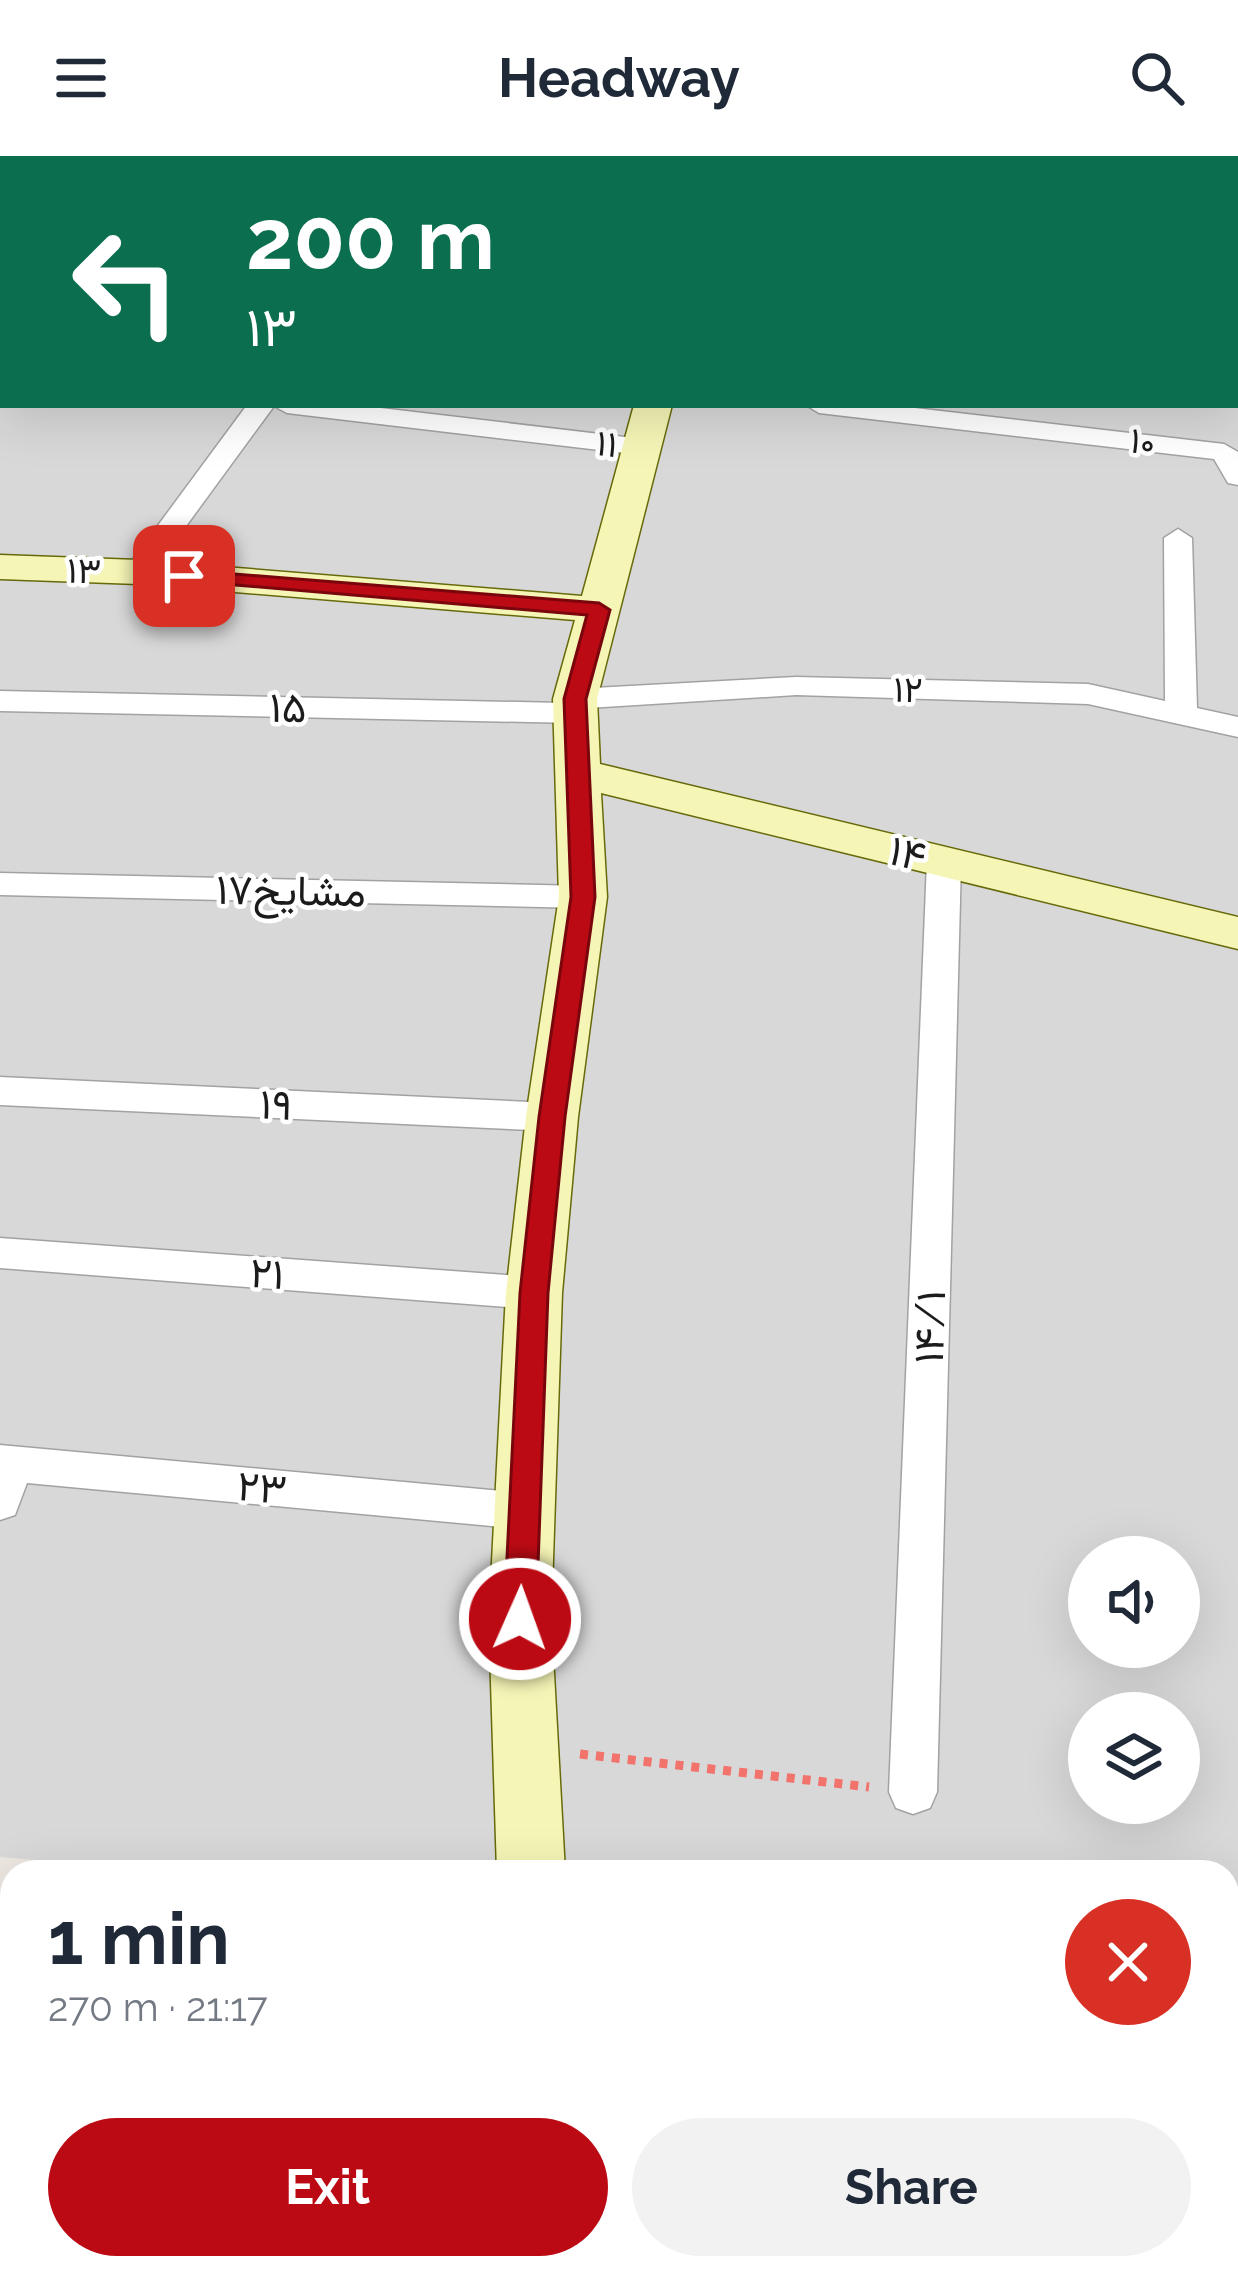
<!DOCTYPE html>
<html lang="en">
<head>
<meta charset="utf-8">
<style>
  :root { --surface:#fff; --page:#f2f2f3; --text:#1f2937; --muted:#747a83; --accent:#bc0a14 }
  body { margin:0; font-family:Raleway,Vazirmatn,sans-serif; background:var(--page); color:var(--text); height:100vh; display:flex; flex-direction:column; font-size:45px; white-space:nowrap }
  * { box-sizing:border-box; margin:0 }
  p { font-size:39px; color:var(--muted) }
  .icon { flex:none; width:66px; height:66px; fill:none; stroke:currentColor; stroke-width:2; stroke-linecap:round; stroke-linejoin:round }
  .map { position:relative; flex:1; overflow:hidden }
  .panel { position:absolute; left:0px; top:1704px; width:1239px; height:420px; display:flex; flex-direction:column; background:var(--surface); border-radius:36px 36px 0 0; box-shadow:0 12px 48px #0002 }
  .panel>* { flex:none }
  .guide { position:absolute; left:0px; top:0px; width:1239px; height:252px; box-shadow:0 12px 48px #0002; background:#0b6e4f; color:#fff; overflow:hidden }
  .tools { position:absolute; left:1068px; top:1380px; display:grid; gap:24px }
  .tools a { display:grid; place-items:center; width:132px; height:132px; border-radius:50%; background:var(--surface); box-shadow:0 12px 48px #0002; font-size:60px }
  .pin { position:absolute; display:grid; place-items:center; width:102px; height:102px; color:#fff; margin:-51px; border-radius:24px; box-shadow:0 6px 18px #0006 }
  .me { position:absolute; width:132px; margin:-66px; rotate:2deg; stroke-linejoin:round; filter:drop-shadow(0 0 9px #0008) }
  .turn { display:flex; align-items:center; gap:42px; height:252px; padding:0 48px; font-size:54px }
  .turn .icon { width:156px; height:156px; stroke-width:2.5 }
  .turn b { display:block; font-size:84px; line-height:102px }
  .round { display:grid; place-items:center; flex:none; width:126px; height:126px; border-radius:63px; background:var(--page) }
  .overview { display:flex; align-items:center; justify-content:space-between; height:204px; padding:0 48px }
  h1 { font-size:72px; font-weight:700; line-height:90px }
  .primary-button { display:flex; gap:24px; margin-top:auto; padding:24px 48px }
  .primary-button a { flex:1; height:138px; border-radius:72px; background:var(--accent); color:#fff; font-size:48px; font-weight:700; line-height:138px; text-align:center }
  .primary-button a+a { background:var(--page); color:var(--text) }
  header { display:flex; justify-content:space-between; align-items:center; height:156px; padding:0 48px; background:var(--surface); font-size:54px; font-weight:700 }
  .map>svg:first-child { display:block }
  .residential { fill:#d9d8d8; fill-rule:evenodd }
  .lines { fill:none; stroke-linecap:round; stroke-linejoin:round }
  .street-casing { stroke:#a2a2a2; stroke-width:3 }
  .secondary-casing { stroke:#666a0a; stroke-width:3 }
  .path { stroke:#f2726c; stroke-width:9; stroke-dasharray:8 8; stroke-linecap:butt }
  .street { fill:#fff; fill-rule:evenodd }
  .secondary { fill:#f5f5b6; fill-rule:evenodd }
  .route { fill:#bc0a14; stroke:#7a060d; stroke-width:3 }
  .labels { text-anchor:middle; stroke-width:9; stroke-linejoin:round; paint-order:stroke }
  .far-street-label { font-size:36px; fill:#1b1b1b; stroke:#fff }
  .street-label { font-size:42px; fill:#1b1b1b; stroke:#fff }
</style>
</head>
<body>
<header><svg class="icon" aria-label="menu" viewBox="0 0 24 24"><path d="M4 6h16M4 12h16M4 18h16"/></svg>Headway<svg class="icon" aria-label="search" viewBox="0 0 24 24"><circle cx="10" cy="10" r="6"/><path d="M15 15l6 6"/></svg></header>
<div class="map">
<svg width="1238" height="2124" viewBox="0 0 1238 2124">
  <rect width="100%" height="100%" fill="#ece8e1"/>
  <path class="residential" d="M 0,0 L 1238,0 L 1238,2124 L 618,2124 L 617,2112 L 1227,2112 L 1227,1716 L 180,1716 L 0,1701 ZM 3,3 L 1236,3 L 1236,249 L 3,249 ZM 1089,1401 L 1179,1401 L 1179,1491 L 1089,1491 ZM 1089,1557 L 1179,1557 L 1179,1647 L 1089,1647 Z"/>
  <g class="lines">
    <defs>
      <path id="street" d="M 78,0 L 115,0 L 118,3 L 81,3 Z
        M 554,0 L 587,0 L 590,3 L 557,3 Z
        M 1115,0 L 1139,0 L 1140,3 L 1116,3 Z
        M 0,62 L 3,62 L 3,76 L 0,76 Z
        M 0,199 L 3,200 L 3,216 L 0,215 Z
        M 1236,207 L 1238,207 L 1238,223 L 1236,223 Z
        M 247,249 L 355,249 L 642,283 L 656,291 L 642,299 L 287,257 L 274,250 L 148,422 L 128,422 L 123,416 L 128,410 Z
        M 806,249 L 889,249 L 1224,288 L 1238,296 L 1238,329 L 1228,327 L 1214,303 L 819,257 Z
        M 1178,373 L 1192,382 L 1197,552 L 1238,561 L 1238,581 L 1088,548 L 796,539 L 588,552 L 592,557 L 587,564 L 576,567 L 0,555 L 0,535 L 562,547 L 564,536 L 575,533 L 796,521 L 1088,528 L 1165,545 L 1164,382 Z
        M 944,695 L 956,698 L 961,706 L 937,1636 L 930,1652 L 913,1658 L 896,1652 L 889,1636 L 927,706 L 932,698 Z
        M 0,717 L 583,730 L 595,733 L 600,741 L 595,749 L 583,752 L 0,739 Z
        M 0,921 L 552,947 L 565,951 L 571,961 L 565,971 L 552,975 L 0,949 Z
        M 0,1082 L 534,1121 L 548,1126 L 554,1137 L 548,1148 L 534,1153 L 0,1112 Z
        M 0,1289 L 524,1337 L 539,1342 L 546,1355 L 539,1368 L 524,1373 L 27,1327 L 15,1359 L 0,1364 Z
        M 606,2112 L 727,2112 L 732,2124 L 611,2124 Z"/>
      <path id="secondary" d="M 707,0 L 739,0 L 706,3 Z
        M 634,249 L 672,249 L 597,543 L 600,608 L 1238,761 L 1238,793 L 601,637 L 607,741 L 578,961 L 562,1137 L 551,1463 L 565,1716 L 497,1716 L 489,1463 L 506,1137 L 526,961 L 559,741 L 553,543 L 575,464 L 138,428 L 0,423 L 0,399 L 138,404 L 582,440 Z
        M 511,2112 L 587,2112 L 586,2124 L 510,2124 Z"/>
    </defs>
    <use href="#street" class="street-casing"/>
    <use href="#secondary" class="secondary-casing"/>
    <path class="path" d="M 580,1598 L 869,1631"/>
    <use href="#street" class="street"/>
    <use href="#secondary" class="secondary"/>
  </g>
  <path class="route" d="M 184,414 L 599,447 L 610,454 L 586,543 L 595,741 L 565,961 L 548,1137 L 536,1463 L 531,1473 L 520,1477 L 509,1473 L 504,1463 L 520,1137 L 539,961 L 571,741 L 564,543 L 587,459 L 177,424 L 177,415 Z"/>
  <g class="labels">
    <g class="far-street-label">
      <text transform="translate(1143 285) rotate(8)" y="13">۱۰</text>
      <text transform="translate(607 287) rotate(7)" y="13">۱۱</text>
      <text transform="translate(84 414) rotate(2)" y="13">۱۳</text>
      <text transform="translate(908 533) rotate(2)" y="13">۱۲</text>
    </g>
    <g class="street-label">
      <text transform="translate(288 551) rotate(1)" y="15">۱۵</text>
      <text transform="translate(908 697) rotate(14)" y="15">۱۴</text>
      <text transform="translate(291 734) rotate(1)" y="15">۱۷مشایخ</text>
      <text transform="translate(276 948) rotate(3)" y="15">۱۹</text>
      <text transform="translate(267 1117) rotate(4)" y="15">۲۱</text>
      <text transform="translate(929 1171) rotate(-88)" y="15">۱۴/۱</text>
      <text transform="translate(262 1331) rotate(5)" y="15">۲۳</text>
    </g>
  </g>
</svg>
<div class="tools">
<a><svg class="icon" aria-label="sound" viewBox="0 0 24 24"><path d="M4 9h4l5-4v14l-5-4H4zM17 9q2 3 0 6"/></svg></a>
<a><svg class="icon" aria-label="layers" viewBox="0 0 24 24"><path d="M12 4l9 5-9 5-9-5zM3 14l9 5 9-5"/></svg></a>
</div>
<div class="pin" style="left:184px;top:420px;background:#d93025"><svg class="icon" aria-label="arrive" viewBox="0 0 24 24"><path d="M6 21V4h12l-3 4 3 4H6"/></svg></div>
<svg class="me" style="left:520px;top:1463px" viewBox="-20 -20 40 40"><circle r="17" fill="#bc0a14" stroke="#fff" stroke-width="3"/><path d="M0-11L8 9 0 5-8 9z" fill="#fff"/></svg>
<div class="guide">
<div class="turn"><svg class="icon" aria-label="left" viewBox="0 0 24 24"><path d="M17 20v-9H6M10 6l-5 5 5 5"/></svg><div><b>200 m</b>۱۳</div></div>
</div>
<section class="panel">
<div class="overview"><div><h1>1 min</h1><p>270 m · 21:17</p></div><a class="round" style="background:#d93025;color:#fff"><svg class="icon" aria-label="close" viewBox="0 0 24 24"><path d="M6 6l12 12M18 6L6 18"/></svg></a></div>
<div class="primary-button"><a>Exit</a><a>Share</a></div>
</section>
</div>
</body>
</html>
